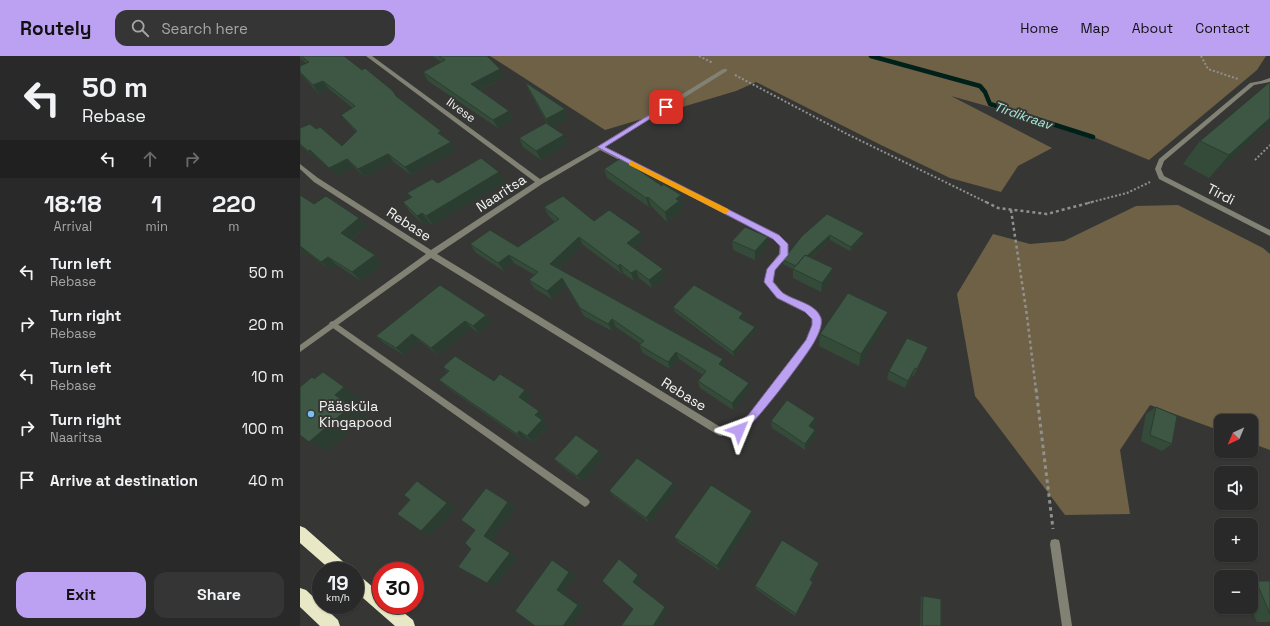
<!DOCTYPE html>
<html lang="en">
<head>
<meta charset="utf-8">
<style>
  :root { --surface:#282928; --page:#343534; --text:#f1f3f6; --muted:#a5a6a8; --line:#444545; --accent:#bca0f2 }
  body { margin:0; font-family:"Space Grotesk",sans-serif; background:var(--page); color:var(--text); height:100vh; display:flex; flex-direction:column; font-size:15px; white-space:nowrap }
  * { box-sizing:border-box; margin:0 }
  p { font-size:13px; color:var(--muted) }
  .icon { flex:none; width:22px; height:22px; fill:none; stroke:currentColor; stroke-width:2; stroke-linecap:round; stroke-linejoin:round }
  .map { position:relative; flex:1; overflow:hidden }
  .drawer { display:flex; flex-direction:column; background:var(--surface); width:300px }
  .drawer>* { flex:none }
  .hud { background:#282928; color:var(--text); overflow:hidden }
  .needle { width:26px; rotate:224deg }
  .tools { position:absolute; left:914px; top:358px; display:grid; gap:8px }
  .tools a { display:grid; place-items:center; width:44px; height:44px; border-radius:8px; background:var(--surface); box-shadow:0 1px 3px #0004,0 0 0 1px var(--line); font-size:20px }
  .speed { position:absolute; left:12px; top:506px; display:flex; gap:8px; font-size:20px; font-weight:700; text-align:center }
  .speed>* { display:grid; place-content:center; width:52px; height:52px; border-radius:50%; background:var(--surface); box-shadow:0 1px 3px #0004,0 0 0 1px var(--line); line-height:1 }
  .speed small { font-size:10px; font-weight:400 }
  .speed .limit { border:6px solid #d22; background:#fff; color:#111 }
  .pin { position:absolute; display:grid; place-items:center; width:34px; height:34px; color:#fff; margin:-17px; border-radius:8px; box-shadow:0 2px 6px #0006 }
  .me { position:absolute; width:44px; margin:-22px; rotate:46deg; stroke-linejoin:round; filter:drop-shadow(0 0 3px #0008) }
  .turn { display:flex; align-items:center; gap:14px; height:84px; padding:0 16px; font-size:18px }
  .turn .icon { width:52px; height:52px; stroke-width:2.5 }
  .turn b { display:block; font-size:28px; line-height:34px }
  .lanes { display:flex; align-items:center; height:38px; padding:0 16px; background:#0003; justify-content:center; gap:20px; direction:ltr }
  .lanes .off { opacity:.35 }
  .eta { display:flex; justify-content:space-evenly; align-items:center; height:68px; text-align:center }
  .eta b { font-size:24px; font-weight:800; line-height:28px }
  .cta { display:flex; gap:8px; margin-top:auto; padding:8px 16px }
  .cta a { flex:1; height:46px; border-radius:12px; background:var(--accent); color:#111; font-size:16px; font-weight:800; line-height:46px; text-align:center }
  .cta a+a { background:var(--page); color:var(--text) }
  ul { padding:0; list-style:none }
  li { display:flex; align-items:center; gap:12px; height:52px; padding:0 16px }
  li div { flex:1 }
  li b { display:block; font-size:15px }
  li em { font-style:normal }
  header { display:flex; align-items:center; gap:24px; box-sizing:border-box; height:56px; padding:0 20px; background:var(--accent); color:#111 }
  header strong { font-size:19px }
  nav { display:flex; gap:22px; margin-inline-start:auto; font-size:14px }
  .search { width:280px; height:36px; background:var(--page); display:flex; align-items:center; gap:10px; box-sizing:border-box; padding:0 14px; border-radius:12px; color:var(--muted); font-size:15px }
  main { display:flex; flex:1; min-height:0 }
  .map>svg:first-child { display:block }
  .forest { fill:#6e6146 }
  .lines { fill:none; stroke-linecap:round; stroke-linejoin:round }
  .stream { stroke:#00211a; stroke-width:4.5 }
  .path-far2 { stroke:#90918f; stroke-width:2; stroke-dasharray:2 2; stroke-linecap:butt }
  .path-far1 { stroke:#90918f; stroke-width:2.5; stroke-dasharray:3 3; stroke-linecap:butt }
  .path { stroke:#90918f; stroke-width:3; stroke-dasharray:3.5 3.5; stroke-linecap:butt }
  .lane { fill:#818174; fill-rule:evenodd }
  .street { fill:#818174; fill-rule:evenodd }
  .highway { fill:#e8e8c7; fill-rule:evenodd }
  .wall { fill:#344b3a }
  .shaded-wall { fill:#2b3d30 }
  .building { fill:#3d5744; stroke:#2b3d30 }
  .route { fill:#bca0f2; stroke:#7a689d }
  .slow { fill:#f59e0b }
  .poi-dot { fill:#78bff7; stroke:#363735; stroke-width:1.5 }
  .labels { text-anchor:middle; stroke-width:4; stroke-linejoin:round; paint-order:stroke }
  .far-street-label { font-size:12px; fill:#f4f5f3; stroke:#363735 }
  .far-water-label { font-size:13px; font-style:italic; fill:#a5e9d7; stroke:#363735 }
  .street-label { font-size:14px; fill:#f4f5f3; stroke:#363735 }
  .poi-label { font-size:14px; fill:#f4f5f3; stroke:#363735; text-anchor:start }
</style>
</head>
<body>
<header>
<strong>Routely</strong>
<div class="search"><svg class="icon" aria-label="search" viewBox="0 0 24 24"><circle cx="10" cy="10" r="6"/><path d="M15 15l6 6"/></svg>Search here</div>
<nav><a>Home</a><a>Map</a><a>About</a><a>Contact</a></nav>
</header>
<main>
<section class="drawer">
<div class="hud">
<div class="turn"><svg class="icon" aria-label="left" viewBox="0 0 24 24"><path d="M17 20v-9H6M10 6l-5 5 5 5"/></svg><div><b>50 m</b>Rebase</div></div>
<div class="lanes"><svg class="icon" aria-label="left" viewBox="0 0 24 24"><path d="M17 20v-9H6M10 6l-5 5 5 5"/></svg><svg class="icon off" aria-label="ahead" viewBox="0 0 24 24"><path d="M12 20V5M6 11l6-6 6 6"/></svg><svg class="icon off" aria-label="right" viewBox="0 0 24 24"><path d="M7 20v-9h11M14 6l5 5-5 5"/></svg></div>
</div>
<div class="eta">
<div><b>18:18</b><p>Arrival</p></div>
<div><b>1</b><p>min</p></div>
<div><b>220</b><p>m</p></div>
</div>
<ul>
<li><svg class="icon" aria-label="left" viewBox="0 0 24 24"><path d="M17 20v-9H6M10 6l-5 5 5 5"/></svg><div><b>Turn left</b><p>Rebase</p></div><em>50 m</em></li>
<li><svg class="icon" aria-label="right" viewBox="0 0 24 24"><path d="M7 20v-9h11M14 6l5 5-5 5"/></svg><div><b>Turn right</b><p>Rebase</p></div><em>20 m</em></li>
<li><svg class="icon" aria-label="left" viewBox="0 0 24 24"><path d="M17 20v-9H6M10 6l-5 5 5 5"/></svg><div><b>Turn left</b><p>Rebase</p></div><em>10 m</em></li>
<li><svg class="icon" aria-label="right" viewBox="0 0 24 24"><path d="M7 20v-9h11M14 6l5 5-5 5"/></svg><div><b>Turn right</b><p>Naaritsa</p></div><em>100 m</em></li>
<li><svg class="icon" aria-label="arrive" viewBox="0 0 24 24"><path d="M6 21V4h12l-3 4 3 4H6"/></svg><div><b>Arrive at destination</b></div><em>40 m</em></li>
</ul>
<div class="cta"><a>Exit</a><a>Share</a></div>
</section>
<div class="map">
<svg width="970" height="570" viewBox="0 0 970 570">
  <rect width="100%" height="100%" fill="#363735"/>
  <path class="forest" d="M 190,0 L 966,0 L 957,14 L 849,104 L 784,77 L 651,40 L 752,92 L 718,110 L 701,136 L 650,122 L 581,89 L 456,26 L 436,35 L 305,74 Z
    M 878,149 L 963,192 L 970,198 L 970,394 L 951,387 L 951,365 L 921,365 L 921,375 L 850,349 L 820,394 L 830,458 L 765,459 L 675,340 L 657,238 L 693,178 L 730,188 L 764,185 L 836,150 Z"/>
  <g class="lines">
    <path class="stream" d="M 571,0 L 680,30 L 685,36 L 690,48 L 793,81"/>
    <path class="path-far2" d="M 399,0 L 413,7
      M 901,0 L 908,13 L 938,23
      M 435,19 L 547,78 L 688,147
      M 955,104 L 970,89
      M 788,147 L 827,137 L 850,126"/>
    <path class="path-far1" d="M 686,146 L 698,152 L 747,158 L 792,146
      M 711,154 L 727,260 L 736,334"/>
    <path class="path" d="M 736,333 L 753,473"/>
    <path class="lane" d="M 970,22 L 970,26 L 954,29 L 864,105 L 861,113 L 864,120 L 970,174 L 970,180 L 859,123 L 855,113 L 859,103 L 950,27 L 961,25 Z
      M 33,265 L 288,443 L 290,446 L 288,449 L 285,451 L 282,449 L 30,270 L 29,268 L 30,266 Z
      M 755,483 L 759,484 L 760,488 L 772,570 L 762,570 L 750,488 L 751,484 Z"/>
    <path class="street" d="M 66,0 L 72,0 L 240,123 L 298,90 L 423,13 L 427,13 L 427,15 L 305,91 L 478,179 L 488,189 L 487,199 L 475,214 L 473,225 L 483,237 L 511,251 L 519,260 L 521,269 L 512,288 L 455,364 L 442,377 L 421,380 L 418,379 L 131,202 L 0,296 L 0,289 L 126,198 L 14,126 L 0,113 L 0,108 L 18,122 L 131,194 L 235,126 ZM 300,94 L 474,183 L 480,190 L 479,198 L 467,213 L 465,226 L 477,241 L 505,255 L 512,263 L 513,269 L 506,284 L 449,358 L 437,370 L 422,372 L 137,198 L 242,128 Z"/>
    <path class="highway" d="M 0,470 L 5,472 L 48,510 L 51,515 L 32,515 L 0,487 Z
      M 55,517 L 60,520 L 81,538 L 81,549 L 94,549 L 113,564 L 115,570 L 95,570 L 55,535 Z
      M 0,532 L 6,534 L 38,564 L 40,570 L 20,570 L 0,551 Z"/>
  </g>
  <path class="wall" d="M 0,0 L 44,0 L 97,41 L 145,82 L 156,95 L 111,119 L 94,106 L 65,121 L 54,111 L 37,120 L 18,102 L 16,103 L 0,89 L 0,72 L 16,73 L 42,90 L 56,76 L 48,67 L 41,59 L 53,52 L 29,33 L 19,38 L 0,17 L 0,10 L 6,7 L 0,2 Z
    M 133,0 L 187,0 L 204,22 L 180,34 L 209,55 L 213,64 L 198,72 L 128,25 L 123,16 L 141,6 Z
    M 225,26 L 265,53 L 268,63 L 253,71 L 268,88 L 241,104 L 223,91 L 219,82 L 247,67 L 229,35 Z
    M 970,67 L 909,122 L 883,108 L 900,85 Z
    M 304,113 L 362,130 L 381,139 L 383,149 L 381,150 L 381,155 L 367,166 L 351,150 L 349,151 L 307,122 Z
    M 205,126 L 133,169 L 129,166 L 124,169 L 110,156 L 103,146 L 111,142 L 107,137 L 138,127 Z
    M 0,139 L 14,148 L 67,170 L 51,184 L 75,199 L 83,208 L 61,225 L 37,209 L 30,214 L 8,197 L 6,199 L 0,194 Z
    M 244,151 L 294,165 L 344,185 L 334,192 L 365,221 L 352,232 L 339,222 L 334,225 L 323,217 L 322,218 L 283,189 L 258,213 L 423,303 L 425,311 L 424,311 L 450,334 L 433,354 L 400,332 L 398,325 L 403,319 L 379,303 L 370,313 L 343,297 L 339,289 L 341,288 L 316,271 L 312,275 L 284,260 L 266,230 L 252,243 L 234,232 L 229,224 L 235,219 L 214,207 L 204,215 L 176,197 L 170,188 L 218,191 L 255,166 L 249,160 Z
    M 527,158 L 563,182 L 550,195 L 530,184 L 511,202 L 532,221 L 521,236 L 493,222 L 493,213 L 483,208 L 483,204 Z
    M 468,181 L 468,190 L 455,204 L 433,194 L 432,185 Z
    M 373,251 L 444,261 L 442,263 L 455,271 L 456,275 L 434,300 L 375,256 Z
    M 186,259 L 192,266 L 179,277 L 172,272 L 138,299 L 120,285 L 104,299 L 84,287 L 76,280 Z
    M 584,268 L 559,310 L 519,290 L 520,278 Z
    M 628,291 L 625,299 L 613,321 L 612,320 L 605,332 L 587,323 L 589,315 Z
    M 143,311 L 194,325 L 225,334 L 231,341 L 226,346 L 245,361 L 242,364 L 248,371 L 233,386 L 226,381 L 223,384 L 147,331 L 139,324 L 148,316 Z
    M 856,351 L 872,388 L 862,395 L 841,385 L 846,358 Z
    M 515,362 L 514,369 L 512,372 L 515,374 L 515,381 L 505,394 L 472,372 L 471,365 Z
    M 304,401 L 283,426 L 260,409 L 254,403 Z
    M 376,432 L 350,467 L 314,440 L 309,435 Z
    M 453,462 L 420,515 L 379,487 L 374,481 Z
    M 518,511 L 511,524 L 513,526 L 512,529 L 495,560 L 456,533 L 455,530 Z
    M 956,525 L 970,525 L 970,566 L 957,566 L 951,551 L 951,526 Z
    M 623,540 L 641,570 L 620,570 L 621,541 Z"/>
  <path class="shaded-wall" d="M 200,13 L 204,22 L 175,36 L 171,28 Z
    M 23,25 L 29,33 L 19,38 L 13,29 Z
    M 265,53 L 268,63 L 250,73 L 246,63 Z
    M 209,55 L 213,64 L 198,72 L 193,64 Z
    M 970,62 L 970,67 L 909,122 L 929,99 Z
    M 141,75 L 146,84 L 138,77 Z
    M 264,79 L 268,88 L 241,104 L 236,95 Z
    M 151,86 L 156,95 L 111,119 L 105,111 Z
    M 10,94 L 18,102 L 16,103 L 8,95 Z
    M 88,98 L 94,106 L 65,121 L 58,113 Z
    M 47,103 L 54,111 L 37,120 L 29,112 Z
    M 199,116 L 205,126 L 133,169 L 126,160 Z
    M 381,139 L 383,149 L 381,150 L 381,155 L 367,166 L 365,156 L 376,143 Z
    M 348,141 L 351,150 L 349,151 L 346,142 Z
    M 122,157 L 129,166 L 124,169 L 117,160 Z
    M 59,162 L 67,170 L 49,185 L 41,177 Z
    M 341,176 L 344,185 L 330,196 L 327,187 Z
    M 564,177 L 563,182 L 550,195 L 551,191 Z
    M 530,179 L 530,184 L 496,215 L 497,210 Z
    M 279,181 L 283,189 L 254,217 L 250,208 Z
    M 468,181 L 468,190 L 455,204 L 455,195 Z
    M 0,190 L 8,197 L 6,199 L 0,193 Z
    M 75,199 L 83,208 L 61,225 L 52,216 Z
    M 209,199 L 214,207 L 204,215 L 198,207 Z
    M 28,201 L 37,209 L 30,214 L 21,206 Z
    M 320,208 L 323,217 L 322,218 L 318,210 Z
    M 533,212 L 532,221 L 521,236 L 522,227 Z
    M 363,213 L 365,221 L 352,232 L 349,224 Z
    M 336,214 L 339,222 L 334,225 L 331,217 Z
    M 262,222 L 266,230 L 252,243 L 247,235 Z
    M 588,256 L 584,268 L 559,310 L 561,298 Z
    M 443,257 L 444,261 L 439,266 L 439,262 Z
    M 186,259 L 192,266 L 179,277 L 173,270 Z
    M 312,263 L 316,271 L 312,275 L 308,268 Z
    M 165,265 L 172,272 L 138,299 L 131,292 Z
    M 455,271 L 456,275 L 434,300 L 433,296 Z
    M 112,278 L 120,285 L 104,299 L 96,292 Z
    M 628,291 L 625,299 L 613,321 Z
    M 376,296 L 379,303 L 370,313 L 368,306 Z
    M 423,303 L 425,311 L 420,315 L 419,308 Z
    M 615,312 L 612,320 L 605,332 L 608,325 Z
    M 23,316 L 59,342 L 51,349 L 66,360 L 27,395 L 9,386 L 35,339 Z
    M 449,327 L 450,334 L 433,354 L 432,347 Z
    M 225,334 L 231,341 L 225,347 L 219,341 Z
    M 239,355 L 245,361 L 242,364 L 248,371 L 233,386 L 227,380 L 235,359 Z
    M 515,362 L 514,369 L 508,377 L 509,370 Z
    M 515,374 L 515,381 L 505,394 L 505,388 Z
    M 219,375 L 226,381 L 223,384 L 217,378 Z
    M 299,395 L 304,401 L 283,426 L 277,420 Z
    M 117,425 L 127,431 L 156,452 L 131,480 L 121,475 Z
    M 373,427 L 376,432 L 350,467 L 346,462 Z
    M 208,446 L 216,452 L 192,485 L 218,501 L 195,530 L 187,527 L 184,480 Z
    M 452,455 L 453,462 L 420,515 L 417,510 Z
    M 252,504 L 276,519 L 264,536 L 285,552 L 272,570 L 263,570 Z
    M 323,506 L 342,522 L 337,529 L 368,553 L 358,570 L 353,570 L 333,526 Z
    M 519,507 L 518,511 L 509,527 L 510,524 Z
    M 513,526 L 512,529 L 495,560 L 496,558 Z"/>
  <path class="building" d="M 1,0 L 44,0 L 62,14 L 65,12 L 93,35 L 96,40 L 141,75 L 138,77 L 151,86 L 105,111 L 88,98 L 58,113 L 47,103 L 29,112 L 10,94 L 8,95 L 0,88 L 0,72 L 10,68 L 16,73 L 20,71 L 42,90 L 57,75 L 41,59 L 55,50 L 23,25 L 13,29 L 0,16 L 0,10 L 9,6 Z
    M 139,0 L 187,0 L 200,13 L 171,28 L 209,55 L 193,64 L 123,16 L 145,4 Z
    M 225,26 L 265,53 L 246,63 Z
    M 970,26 L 970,62 L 929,99 L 900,85 Z
    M 246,67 L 264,79 L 236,95 L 219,82 Z
    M 181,102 L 199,116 L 126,160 L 122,157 L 117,160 L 103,146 L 112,141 L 107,137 L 132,123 L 138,127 Z
    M 321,102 L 362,130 L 363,128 L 381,139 L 376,143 L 379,145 L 365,156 L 348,141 L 346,142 L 304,113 Z
    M 0,139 L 14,148 L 26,140 L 59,162 L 41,177 L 75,199 L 52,216 L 28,201 L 21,206 L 0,190 Z
    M 263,140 L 294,165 L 309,154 L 341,176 L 327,187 L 363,213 L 349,224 L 336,214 L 331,217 L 320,208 L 318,210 L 279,181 L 250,208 L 423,303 L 419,308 L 449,327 L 432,347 L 398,325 L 406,315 L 376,296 L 368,306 L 339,289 L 344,285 L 312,263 L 308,268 L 280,252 L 262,222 L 247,235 L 229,224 L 238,216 L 209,199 L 198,207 L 170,188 L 190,174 L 218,191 L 259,163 L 244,151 Z
    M 527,158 L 564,177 L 551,191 L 530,179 L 507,200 L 505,199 L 496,210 L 483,204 L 502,180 Z
    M 445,171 L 468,181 L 455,195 L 432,185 Z
    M 505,199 L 533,212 L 522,227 L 493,213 Z
    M 140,229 L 186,259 L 173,270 L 165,265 L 131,292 L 112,278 L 96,292 L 76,280 Z
    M 394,229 L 443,257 L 439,262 L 455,271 L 433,296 L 373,251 Z
    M 548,237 L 588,256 L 561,298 L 520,278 Z
    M 607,282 L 628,291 L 617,313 L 615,312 L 608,325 L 589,315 Z
    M 155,300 L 194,325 L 200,318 L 225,334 L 219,341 L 239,355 L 235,359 L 242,364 L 227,380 L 219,375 L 217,378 L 139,324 L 149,315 L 143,311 Z
    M 23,316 L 44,331 L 35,339 L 51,350 L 9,386 L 0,379 L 0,331 L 12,321 L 14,323 Z
    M 487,344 L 515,362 L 509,370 L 515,374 L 505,388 L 471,365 Z
    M 856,351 L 877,360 L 872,388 L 850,379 Z
    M 276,379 L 299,395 L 277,420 L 254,403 Z
    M 337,402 L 373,427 L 346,462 L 309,435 Z
    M 117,425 L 147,447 L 121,475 L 97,458 L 110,444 L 104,439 Z
    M 411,429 L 452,455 L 417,510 L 374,481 Z
    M 186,432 L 208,446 L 184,480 L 210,497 L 187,527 L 158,511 L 171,493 L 165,487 L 175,474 L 161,464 Z
    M 482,484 L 519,507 L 510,524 L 513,526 L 496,558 L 455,530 Z
    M 319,503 L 338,519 L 333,526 L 365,551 L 353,570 L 321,570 L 333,553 L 302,525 Z
    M 252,504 L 269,516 L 257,534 L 278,549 L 263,570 L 235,570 L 215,555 Z
    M 956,525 L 970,525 L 970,558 Z
    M 623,540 L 641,543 L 641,570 L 622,570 Z"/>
  <path class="route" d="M 364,50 L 369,51 L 305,91 L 479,179 L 488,188 L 488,199 L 475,214 L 473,226 C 476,229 479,234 483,237 C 494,245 516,247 521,262 C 523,270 517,281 513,288 C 504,303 452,373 439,378 L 435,377 L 434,374 L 435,370 L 449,358 L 506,284 L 512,269 L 512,263 L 505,256 L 477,242 L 464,226 L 467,213 L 480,198 L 480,190 L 473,183 L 297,91 Z"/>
  <path class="slow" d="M 331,105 L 428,153 L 429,155 L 425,158 L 423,157 L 329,109 L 329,106 Z"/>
  <circle class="poi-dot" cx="11" cy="358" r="4"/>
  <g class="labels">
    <g class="far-street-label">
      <text transform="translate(161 54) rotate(36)" y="4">Ilvese</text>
    </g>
    <g class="far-water-label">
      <text transform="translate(723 59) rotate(19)" y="5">Tirdikraav</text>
    </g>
    <g class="street-label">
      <text transform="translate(201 137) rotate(-33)" y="5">Naaritsa</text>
      <text transform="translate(921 138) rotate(27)" y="5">Tirdi</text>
      <text transform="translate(109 168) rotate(33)" y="5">Rebase</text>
      <text transform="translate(384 338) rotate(32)" y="5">Rebase</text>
    </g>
    <g class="poi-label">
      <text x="19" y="355">Pääsküla<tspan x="19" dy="16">Kingapood</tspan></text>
    </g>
  </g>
</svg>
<div class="tools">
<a><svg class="needle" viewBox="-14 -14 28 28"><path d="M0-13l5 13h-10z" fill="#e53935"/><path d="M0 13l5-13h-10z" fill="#a5a6a8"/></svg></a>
<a><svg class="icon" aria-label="sound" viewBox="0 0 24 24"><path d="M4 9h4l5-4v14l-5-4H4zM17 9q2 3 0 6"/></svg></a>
<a>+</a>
<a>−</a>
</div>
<div class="speed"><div>19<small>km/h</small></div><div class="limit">30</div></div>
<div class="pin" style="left:366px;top:51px;background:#d93025"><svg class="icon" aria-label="arrive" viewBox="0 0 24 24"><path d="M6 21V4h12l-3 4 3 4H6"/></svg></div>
<svg class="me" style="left:439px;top:374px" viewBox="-20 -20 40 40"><path d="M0-17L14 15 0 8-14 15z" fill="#bca0f2" stroke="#fff" stroke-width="4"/></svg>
</div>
</main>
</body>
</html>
